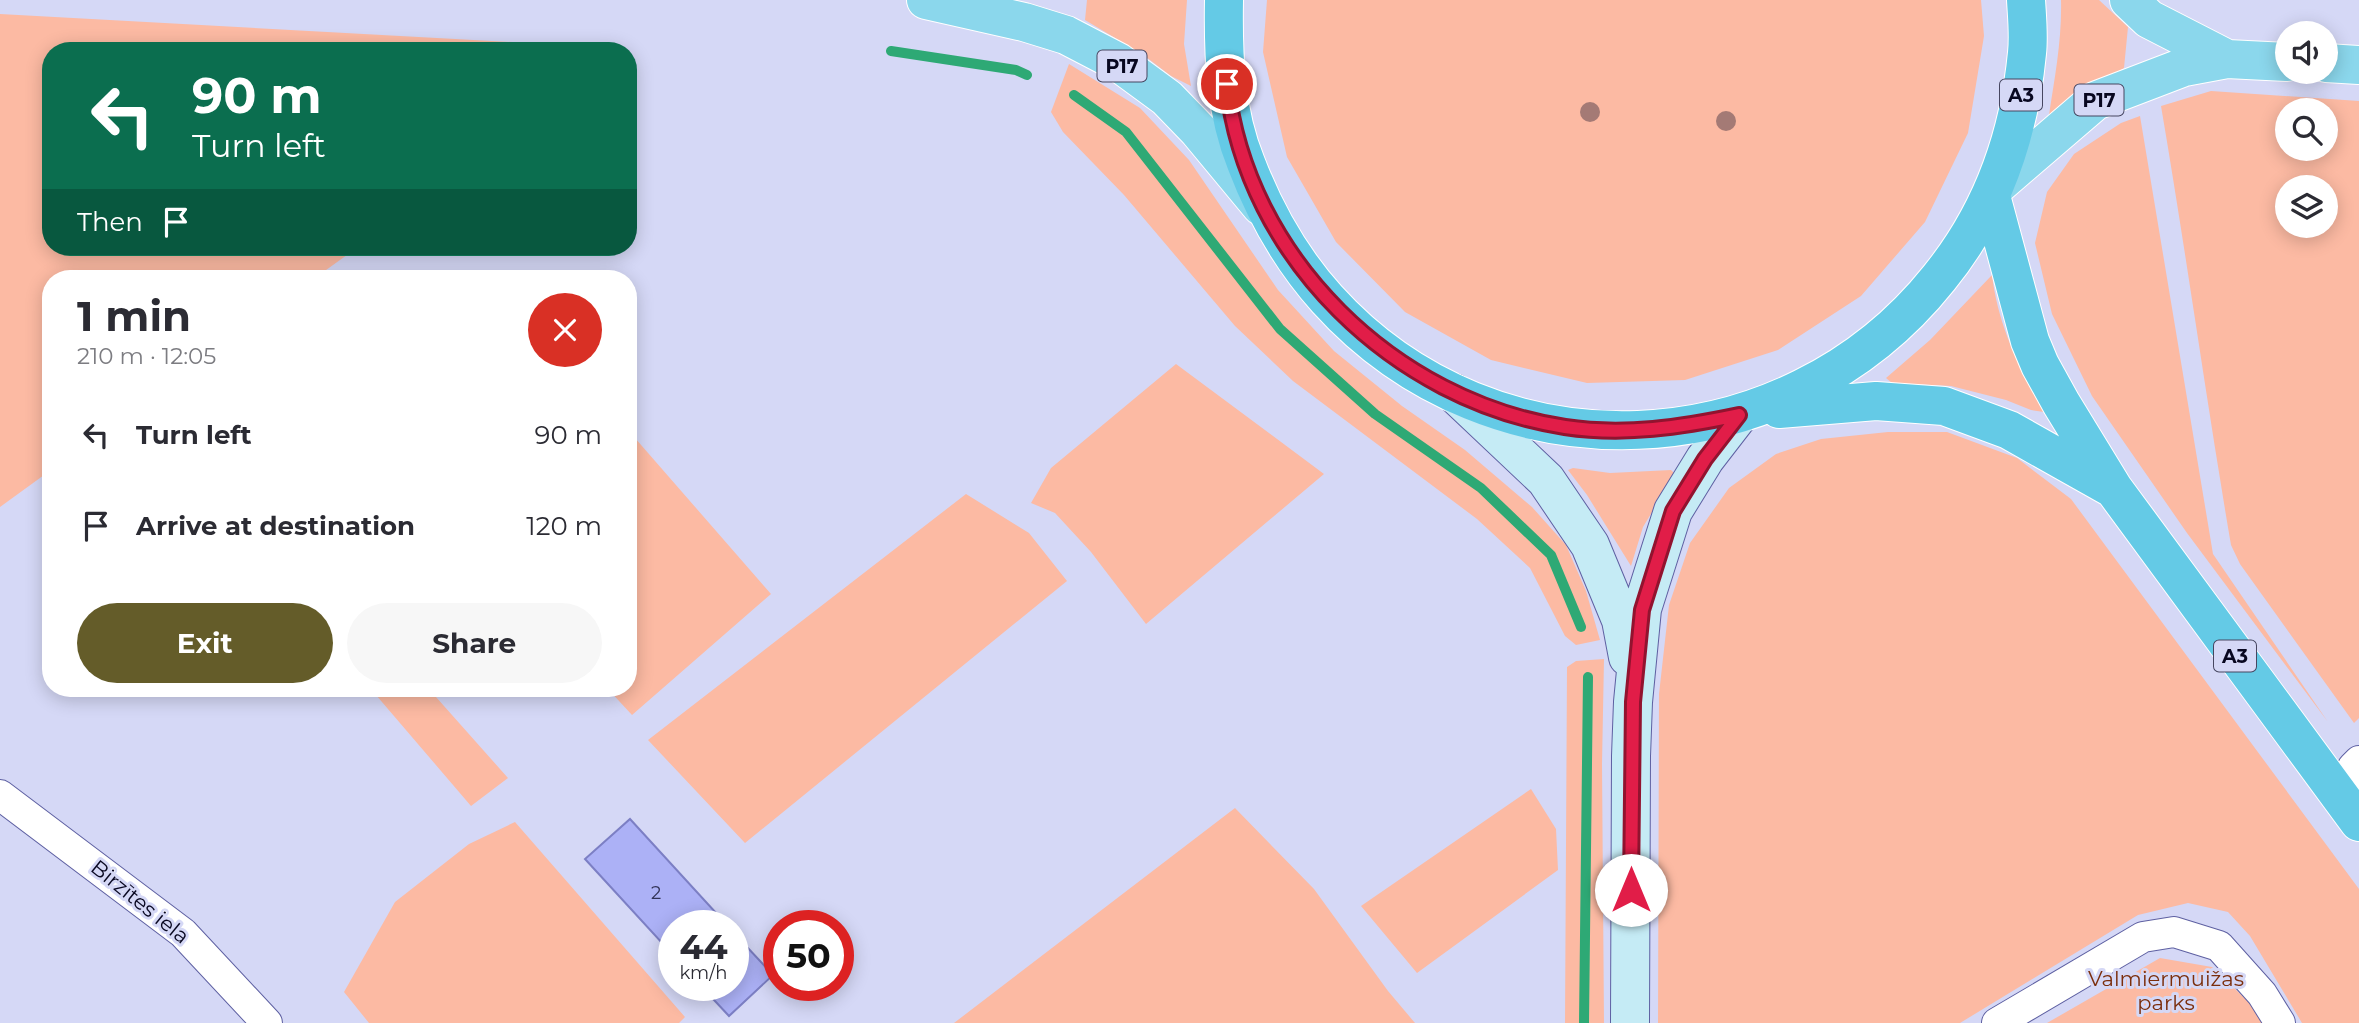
<!DOCTYPE html>
<html lang="en">
<head>
<meta charset="utf-8">
<style>
  :root { --surface:#fff; --page:#f7f7f7; --text:#2b2b33; --muted:#7c7c81; --accent:#645c29 }
  body { margin:0; font-family:Montserrat,sans-serif; background:var(--page); color:var(--text); height:100vh; display:flex; flex-direction:column; font-size:26px; white-space:nowrap }
  * { box-sizing:border-box; margin:0 }
  p { font-size:23px; color:var(--muted) }
  .icon { flex:none; width:38px; height:38px; fill:none; stroke:currentColor; stroke-width:2; stroke-linecap:round; stroke-linejoin:round }
  .map { position:relative; flex:1; overflow:hidden }
  .panel { position:absolute; left:42px; top:270px; width:595px; height:427px; display:flex; flex-direction:column; background:var(--surface); border-radius:28px; box-shadow:0 4px 18px #0003 }
  .panel>* { flex:none }
  .top-card { position:absolute; left:42px; top:42px; width:595px; height:214px; border-radius:28px; box-shadow:0 4px 18px #0003; background:#0b6e4f; color:#fff; overflow:hidden }
  .buttons { position:absolute; left:2275px; top:21px; display:grid; gap:14px }
  .buttons a { display:grid; place-items:center; width:63px; height:63px; border-radius:50%; background:var(--surface); box-shadow:0 4px 18px #0003; font-size:35px }
  .speed { position:absolute; left:658px; top:910px; display:flex; gap:14px; font-size:35px; font-weight:700; text-align:center }
  .speed>* { display:grid; place-content:center; width:91px; height:91px; border-radius:50%; background:var(--surface); box-shadow:0 4px 18px #0003; line-height:1 }
  .speed small { font-size:18px; font-weight:400 }
  .speed .limit { border:10px solid #d22; background:#fff; color:#111 }
  .pin { position:absolute; display:grid; place-items:center; width:60px; height:60px; color:#fff; margin:-30px; border:4px solid #fff; border-radius:50%; box-shadow:0 2px 7px #0007 }
  .me { position:absolute; width:77px; margin:-38px; rotate:0deg; stroke-linejoin:round; filter:drop-shadow(0 0 5px #0008) }
  .turn { display:flex; align-items:center; gap:24px; height:147px; padding:0 35px; font-size:32px }
  .turn .icon { width:91px; height:91px; stroke-width:2.5 }
  .turn b { display:block; font-size:49px; line-height:60px }
  .then { display:flex; align-items:center; height:66px; padding:0 35px; background:#0003; gap:14px; font-size:26px }
  .round { display:grid; place-items:center; flex:none; width:74px; height:74px; border-radius:37px; background:var(--page) }
  .overview { display:flex; align-items:center; justify-content:space-between; height:119px; padding:0 35px }
  h1 { font-size:42px; font-weight:700; line-height:52px }
  .primary-button { display:flex; gap:14px; margin-top:auto; padding:14px 35px }
  .primary-button a { flex:1; height:80px; border-radius:42px; background:var(--accent); color:#fff; font-size:28px; font-weight:700; line-height:80px; text-align:center }
  .primary-button a+a { background:var(--page); color:var(--text) }
  ul { padding:0; list-style:none }
  li { display:flex; align-items:center; gap:21px; height:91px; padding:0 35px }
  li div { flex:1 }
  li b { display:block; font-size:26px }
  li em { font-style:normal }
  .map>svg:first-child { display:block }
  .green { fill:#fcbaa3; fill-rule:evenodd }
  .lines { fill:none; stroke-linecap:round; stroke-linejoin:round }
  .stream { stroke:#2ea975; stroke-width:10 }
  .building { fill:#acb1f6; stroke:#7c7fc4; stroke-width:2 }
  .minor-casing { stroke:#5e60a2; stroke-width:32 }
  .secondary-casing { stroke:#5e60a2; stroke-width:40 }
  .primary-casing { stroke:#fff; stroke-width:40 }
  .trunk-casing { stroke:#fff; stroke-width:40 }
  .minor { stroke:#fff; stroke-width:30 }
  .secondary { stroke:#c5ebf5; stroke-width:38 }
  .primary { stroke:#8bd7ec; stroke-width:38 }
  .trunk { stroke:#64cae6; stroke-width:38 }
  .tree { fill:#a47a75 }
  .route-casing { stroke:#92132f; stroke-width:18 }
  .route { stroke:#e11d48; stroke-width:12 }
  .labels { text-anchor:middle; stroke-width:6; stroke-linejoin:round; paint-order:stroke }
  .number-label { font-size:18px; fill:#313256 }
  .shield { fill:#d5d8f6; stroke:#464660; stroke-width:2 }
  .shield-label { font-size:19px; font-weight:bold; fill:#080720 }
  .street-label { font-size:21px; fill:#080720; stroke:#d5d8f6 }
  .park-label { font-size:21px; fill:#7b2e0c; stroke:#d5d8f6 }
</style>
</head>
<body>
<div class="map">
<svg width="2359" height="1023" viewBox="0 0 2359 1023">
  <rect width="100%" height="100%" fill="#d5d8f6"/>
  <path class="green" d="M 1087,0 L 1187,0 L 1184,44 L 1191,86 L 1171,76 L 1142,54 L 1085,20 Z
    M 1267,0 L 1981,0 L 1984,36 L 1968,133 L 1925,222 L 1861,296 L 1778,350 L 1685,380 L 1587,383 L 1491,360 L 1405,312 L 1336,242 L 1287,157 L 1263,52 Z
    M 2061,0 L 2099,0 L 2128,27 L 2124,68 L 2085,90 L 2049,115 C 2055,76 2062,39 2061,0 Z
    M 0,14 L 530,43 L 531,51 L 51,51 L 51,247 L 358,247 L 315,278 L 51,278 L 51,470 L 0,507 Z
    M 1069,64 L 1140,108 L 1189,160 L 1278,290 L 1334,351 L 1402,406 L 1465,450 L 1532,507 L 1566,545 L 1586,591 L 1600,640 L 1576,645 L 1565,636 L 1530,568 L 1477,519 L 1293,381 L 1235,326 L 1124,195 L 1063,132 L 1051,112 Z
    M 2211,91 L 2359,101 L 2359,718 L 2354,723 L 2240,564 L 2231,545 C 2206,399 2186,252 2161,106 ZM 2287,110 L 2326,110 L 2326,149 L 2287,149 ZM 2287,187 L 2326,187 L 2326,226 L 2287,226 Z
    M 2140,116 L 2213,554 L 2328,722 L 2187,533 L 2092,396 L 2052,314 L 2035,243 L 2047,192 L 2074,154 L 2121,123 Z
    M 1992,275 C 1998,325 2019,368 2044,412 L 2031,410 L 2006,400 L 1951,386 L 1892,383 L 1886,378 L 1930,340 Z
    M 1176,364 L 1324,474 L 1146,624 L 1091,552 L 1055,513 L 1031,503 L 1051,468 Z
    M 628,430 L 771,594 L 632,715 L 607,688 L 628,688 Z
    M 1888,432 L 1947,432 L 2017,458 L 2071,499 L 2359,889 L 2359,1023 L 2302,1023 L 2250,936 L 2228,912 L 2188,903 L 2138,915 L 1960,1023 L 1658,1023 L 1659,694 L 1669,605 L 1690,543 L 1729,488 L 1776,454 L 1821,439 Z
    M 1573,468 L 1610,473 L 1671,470 L 1675,474 L 1643,527 L 1631,566 L 1587,495 L 1568,470 Z
    M 966,494 L 1029,533 L 1067,581 L 745,843 L 648,740 Z
    M 1604,659 L 1602,764 L 1604,1023 L 1565,1023 L 1567,667 L 1576,661 Z
    M 370,688 L 428,688 L 508,778 L 471,806 Z
    M 1531,789 L 1556,829 L 1558,870 L 1417,973 L 1361,906 Z
    M 1235,808 L 1314,889 L 1388,991 L 1415,1023 L 954,1023 Z
    M 515,822 L 685,1017 L 679,1023 L 369,1023 L 344,992 L 395,902 L 469,844 Z
    M 2160,958 L 2212,967 L 2254,1007 L 2263,1023 L 2047,1023 Z"/>
  <g class="lines">
    <path class="stream" d="M 891,51 L 1016,70 L 1027,75
      M 1074,95 L 1126,132 L 1280,329 L 1375,414 L 1481,488 L 1551,555 L 1581,627
      M 1584,1023 L 1588,677"/>
  </g>
  <path class="building" d="M 630,819 L 728,926 L 674,926 L 674,956 L 585,859 Z
    M 733,932 L 773,975 L 729,1016 L 700,985 L 733,985 Z"/>
  <g class="lines">
    <defs>
      <path id="minor" d="M 0,795 L 183,933 L 267,1023
        M 2340,796 L 2353,767 L 2359,761
        M 1997,1023 L 2143,937 L 2174,932 L 2219,946 L 2262,994 L 2280,1023"/>
      <path id="secondary" d="M 1454,393 L 1546,480 L 1590,545 L 1621,620 L 1628,657
        M 1630,1023 L 1631,756 L 1633,702 L 1642,609 L 1673,511 L 1705,459 L 1739,415"/>
      <path id="primary" d="M 926,0 L 1024,22 L 1066,35 L 1118,62 L 1167,98 L 1198,130 L 1261,206
        M 2129,0 L 2149,19 L 2227,59
        M 2326,63 L 2359,65
        M 1995,187 L 2095,101 L 2184,67 L 2227,59 L 2287,62"/>
      <path id="trunk" d="M 1224,0 C 1223,55 1225,112 1246,163 C 1265,213 1291,259 1327,299 C 1494,484 1786,470 1939,278 C 1992,213 2019,136 2027,53 C 2029,36 2027,17 2026,0
        M 1991,196 L 2030,341 L 2040,365 L 2061,403 L 2113,488 L 2359,822
        M 1779,409 L 1876,401 L 1944,406 L 2009,430 L 2112,488"/>
    </defs>
    <use href="#minor" class="minor-casing"/>
    <use href="#secondary" class="secondary-casing"/>
    <use href="#primary" class="primary-casing"/>
    <use href="#trunk" class="trunk-casing"/>
    <use href="#minor" class="minor"/>
    <use href="#secondary" class="secondary"/>
    <use href="#primary" class="primary"/>
    <use href="#trunk" class="trunk"/>
  </g>
  <g class="tree">
    <circle cx="1590" cy="112" r="10"/>
    <circle cx="1726" cy="121" r="10"/>
  </g>
  <g class="lines">
    <defs>
      <path id="route" d="M 1227,84 C 1246,258 1395,401 1565,427 C 1625,436 1682,427 1739,415 L 1705,459 L 1673,511 L 1642,610 L 1633,702 L 1631,890"/>
    </defs>
    <use href="#route" class="route-casing"/>
    <use href="#route" class="route"/>
  </g>
  <g class="labels">
    <g class="number-label">
      <text x="656" y="899">2</text>
    </g>
    <g class="shield">
      <rect x="1097.5" y="50.5" width="49" height="31" rx="5"/>
      <rect x="2000" y="79.5" width="42" height="31" rx="5"/>
      <rect x="2074.5" y="84.5" width="49" height="31" rx="5"/>
      <rect x="2214" y="640.5" width="42" height="31" rx="5"/>
    </g>
    <g class="shield-label">
      <text x="1122" y="73">P17</text>
      <text x="2021" y="102">A3</text>
      <text x="2099" y="107">P17</text>
      <text x="2235" y="663">A3</text>
    </g>
    <g class="street-label">
      <text transform="translate(140 902) rotate(39)" y="7">Birzītes iela</text>
    </g>
    <g class="park-label">
      <text x="2166" y="986">Valmiermuižas<tspan x="2166" dy="24">parks</tspan></text>
    </g>
  </g>
</svg>
<div class="buttons">
<a><svg class="icon" aria-label="sound" viewBox="0 0 24 24"><path d="M4 9h4l5-4v14l-5-4H4zM17 9q2 3 0 6"/></svg></a>
<a><svg class="icon" aria-label="search" viewBox="0 0 24 24"><circle cx="10" cy="10" r="6"/><path d="M15 15l6 6"/></svg></a>
<a><svg class="icon" aria-label="layers" viewBox="0 0 24 24"><path d="M12 4l9 5-9 5-9-5zM3 14l9 5 9-5"/></svg></a>
</div>
<div class="speed"><div>44<small>km/h</small></div><div class="limit">50</div></div>
<div class="pin" style="left:1227px;top:84px;background:#d93025"><svg class="icon" aria-label="arrive" viewBox="0 0 24 24"><path d="M6 21V4h12l-3 4 3 4H6"/></svg></div>
<svg class="me" style="left:1631px;top:890px" viewBox="-20 -20 40 40"><circle r="19" fill="#fff"/><path d="M0-13L10 11 0 6-10 11z" fill="#e11d48"/></svg>
<div class="top-card">
<div class="turn"><svg class="icon" aria-label="left" viewBox="0 0 24 24"><path d="M17 20v-9H6M10 6l-5 5 5 5"/></svg><div><b>90 m</b>Turn left</div></div>
<div class="then">Then<svg class="icon" aria-label="arrive" viewBox="0 0 24 24"><path d="M6 21V4h12l-3 4 3 4H6"/></svg></div>
</div>
<section class="panel">
<div class="overview"><div><h1>1 min</h1><p>210 m · 12:05</p></div><a class="round" style="background:#d93025;color:#fff"><svg class="icon" aria-label="close" viewBox="0 0 24 24"><path d="M6 6l12 12M18 6L6 18"/></svg></a></div>
<ul>
<li><svg class="icon" aria-label="left" viewBox="0 0 24 24"><path d="M17 20v-9H6M10 6l-5 5 5 5"/></svg><div><b>Turn left</b></div><em>90 m</em></li>
<li><svg class="icon" aria-label="arrive" viewBox="0 0 24 24"><path d="M6 21V4h12l-3 4 3 4H6"/></svg><div><b>Arrive at destination</b></div><em>120 m</em></li>
</ul>
<div class="primary-button"><a>Exit</a><a>Share</a></div>
</section>
</div>
</body>
</html>
